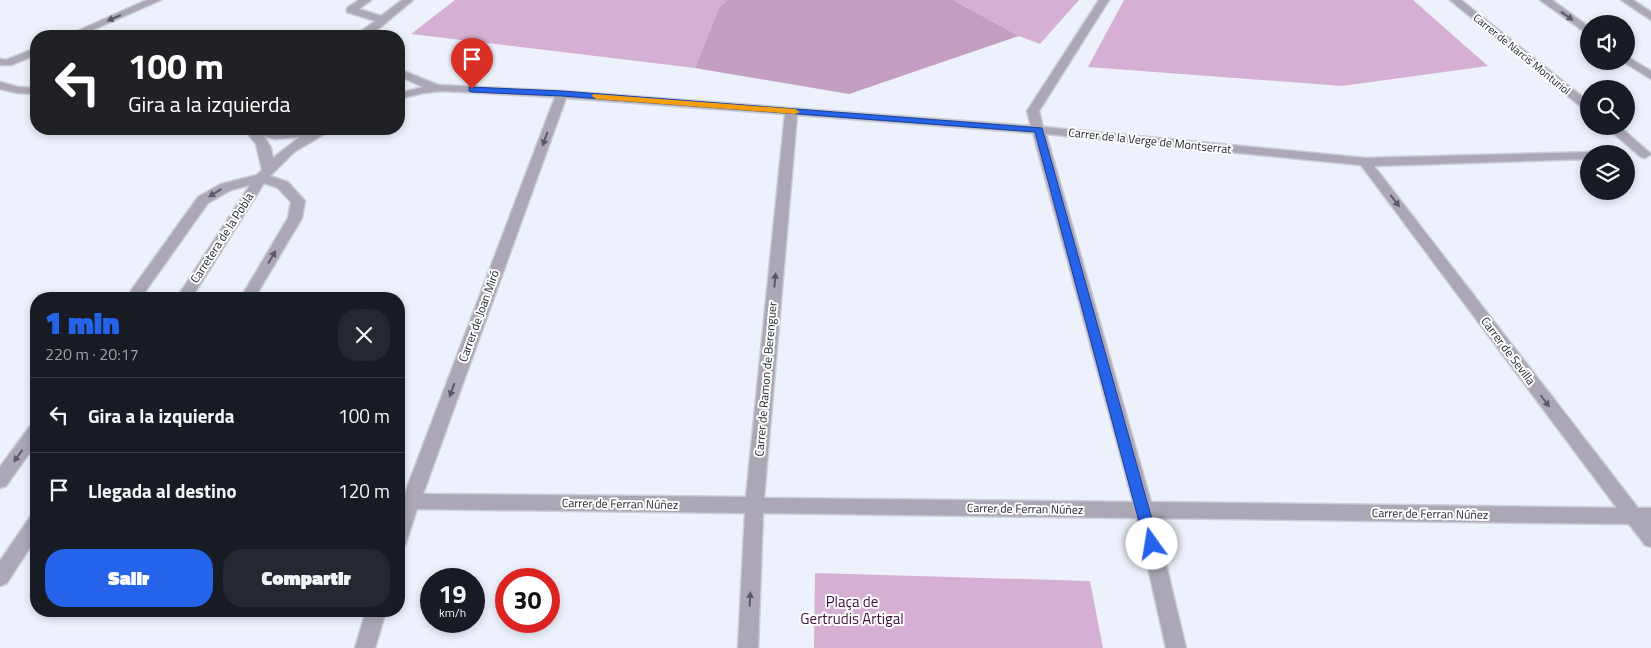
<!DOCTYPE html>
<html lang="es">
<head>
<meta charset="utf-8">
<style>
  :root { --surface:#171b24; --page:#242831; --text:#f1f3f6; --muted:#9ea1a6; --line:#363941; --accent:#2563eb }
  body { margin:0; font-family:"Titillium Web",sans-serif; background:var(--page); color:var(--text); height:100vh; display:flex; flex-direction:column; font-size:19px; white-space:nowrap }
  * { box-sizing:border-box; margin:0 }
  p { font-size:16px; color:var(--muted) }
  .icon { flex:none; width:28px; height:28px; fill:none; stroke:currentColor; stroke-width:2; stroke-linecap:round; stroke-linejoin:round }
  .map { position:relative; flex:1; overflow:hidden }
  .drawer { position:absolute; left:30px; top:292px; width:375px; height:325px; display:flex; flex-direction:column; background:var(--surface); border-radius:20px; box-shadow:0 2px 8px #0003 }
  .drawer>* { flex:none }
  .banner { position:absolute; left:30px; top:30px; width:375px; height:105px; border-radius:20px; box-shadow:0 2px 8px #0003; background:#202124; color:#fff; overflow:hidden }
  .tools { position:absolute; left:1580px; top:15px; display:grid; gap:10px }
  .tools a { display:grid; place-items:center; width:55px; height:55px; border-radius:50%; background:var(--surface); box-shadow:0 2px 8px #0003; font-size:25px }
  .speed { position:absolute; left:420px; top:568px; display:flex; gap:10px; font-size:25px; font-weight:700; text-align:center }
  .speed>* { display:grid; place-content:center; width:65px; height:65px; border-radius:50%; background:var(--surface); box-shadow:0 2px 8px #0003; line-height:1 }
  .speed small { font-size:12px; font-weight:400 }
  .speed .limit { border:8px solid #d22; background:#fff; color:#111 }
  .pin { position:absolute; display:grid; place-items:center; width:42px; height:42px; color:#fff; margin:-51px -21px; border-radius:50% 50% 50% 0; rotate:-45deg; box-shadow:0 0 5px #0007 }
  .pin .icon { rotate:45deg }
  .me { position:absolute; width:55px; margin:-28px; rotate:347deg; stroke-linejoin:round; filter:drop-shadow(0 0 4px #0008) }
  .turn { display:flex; align-items:center; gap:18px; height:105px; padding:0 15px; font-size:22px }
  .turn .icon { width:65px; height:65px; stroke-width:2.5 }
  .turn b { display:block; font-size:35px; line-height:42px }
  .round { display:grid; place-items:center; flex:none; width:52px; height:52px; border-radius:20px; background:var(--page) }
  .head { display:flex; align-items:center; justify-content:space-between; height:85px; padding:0 15px }
  h1 { font-size:30px; font-weight:800; line-height:38px; color:var(--accent) }
  .action { display:flex; gap:10px; margin-top:auto; padding:10px 15px }
  .action a { flex:1; height:58px; border-radius:20px; background:var(--accent); color:#fff; font-size:20px; font-weight:800; line-height:58px; text-align:center }
  .action a+a { background:var(--page); color:var(--text) }
  ul { padding:0; list-style:none }
  li { display:flex; align-items:center; gap:15px; height:75px; padding:0 15px; border-top:1px solid var(--line) }
  li div { flex:1 }
  li b { display:block; font-size:19px }
  li em { font-style:normal }
  .map>svg:first-child { display:block }
  .green { fill:#d6b0d4 }
  .forest { fill:#c39ec2 }
  .lines { fill:none; stroke-linecap:round; stroke-linejoin:round }
  .minor-casing { stroke:#c9cdd8; stroke-width:3 }
  .minor { fill:#aba7b4; fill-rule:evenodd }
  .oneway { fill:#5a5a66 }
  .route { fill:#2563eb; stroke:#184099 }
  .slow { fill:#f59e0b }
  .labels { text-anchor:middle; stroke-width:4; stroke-linejoin:round; paint-order:stroke }
  .far-street-label { font-size:11px; fill:#242732; stroke:#fefefe }
  .street-label { font-size:12px; fill:#242732; stroke:#fefefe }
  .near-park-label { font-size:15px; fill:#411342; stroke:#fefefe }
</style>
</head>
<body>
<div class="map">
<svg width="1651" height="648" viewBox="0 0 1651 648">
  <rect width="100%" height="100%" fill="#edf1fc"/>
  <path class="green" d="M 455,0 L 727,0 L 719,8 L 695,68 L 411,34 Z
    M 953,0 L 1079,0 L 1040,44 L 1019,36 Z
    M 1124,0 L 1413,0 L 1488,66 L 1342,86 L 1088,67 Z
    M 815,573 L 1090,581 L 1103,648 L 814,648 Z"/>
  <path class="forest" d="M 727,0 L 953,0 L 1019,36 L 849,94 L 695,68 L 719,8 Z"/>
  <g class="lines">
    <defs>
      <path id="minor" d="M 147,0 L 161,0 L 79,36 L 66,36 Z
        M 359,0 L 371,0 L 359,9 L 381,16 L 402,0 L 413,0 L 376,31 L 367,36 L 355,36 L 375,21 L 347,12 L 347,8 Z
        M 1099,0 L 1109,0 L 1039,111 L 1043,127 L 1365,158 L 1593,152 L 1594,154 L 1589,154 L 1589,159 L 1374,166 L 1638,508 L 1651,508 L 1651,547 L 1645,545 L 1629,524 L 1155,518 L 1186,648 L 1166,648 L 1137,518 L 763,513 L 758,648 L 738,648 L 745,513 L 417,509 L 405,546 L 399,548 L 399,493 L 405,493 L 555,97 L 442,91 L 423,93 L 399,99 L 399,93 L 423,87 L 399,76 L 399,69 L 438,85 L 562,91 L 1031,126 L 1027,111 ZM 566,98 L 785,114 L 746,497 L 423,494 ZM 797,115 L 1033,133 L 1133,502 L 764,498 ZM 1046,134 L 1361,165 L 1617,508 L 1151,502 Z
        M 1450,0 L 1461,0 L 1589,102 L 1589,111 L 1585,110 Z
        M 1540,0 L 1552,0 L 1589,27 L 1589,35 Z
        M 1621,0 L 1633,0 L 1651,12 L 1651,20 Z
        M 36,48 L 36,55 L 11,65 L 0,65 L 0,59 L 6,60 Z
        M 1626,56 L 1651,71 L 1651,79 L 1622,61 L 1626,61 Z
        M 0,82 L 18,87 L 36,88 L 36,94 L 17,93 L 0,89 Z
        M 1605,126 L 1619,126 L 1651,154 L 1645,158 L 1641,157 Z
        M 244,129 C 255,128 265,131 276,131 C 291,132 318,125 331,130 L 294,152 L 270,176 L 288,182 L 305,201 L 302,218 L 254,299 L 240,299 L 288,218 L 291,202 L 278,188 L 264,183 L 191,299 L 176,299 L 250,185 L 231,190 L 208,203 L 140,299 L 125,299 L 198,197 L 221,184 L 257,175 L 262,170 L 256,144 ZM 264,136 L 275,139 L 300,137 L 273,158 L 271,148 Z
        M 36,424 L 36,444 L 6,486 L 0,488 L 0,467 L 30,426 Z
        M 36,515 L 36,538 L 7,583 L 0,586 L 0,561 L 30,517 Z
        M 366,611 L 386,611 L 375,648 L 355,648 Z"/>
    </defs>
    <use href="#minor" class="minor-casing"/>
    <use href="#minor" class="minor"/>
  </g>
  <defs><path id="oneway-solid" d="M-6-.8H1V-3.2L6.5 0L1 3.2V.8H-6Z" transform="scale(1.25)"/></defs>
  <g class="oneway">
    <use href="#oneway-solid" transform="translate(1567 16) rotate(36)"/>
    <use href="#oneway-solid" transform="translate(114 18) rotate(157)"/>
    <use href="#oneway-solid" transform="translate(545 139) rotate(110)"/>
    <use href="#oneway-solid" transform="translate(215 193) rotate(149)"/>
    <use href="#oneway-solid" transform="translate(1395 201) rotate(53)"/>
    <use href="#oneway-solid" transform="translate(272 257) rotate(-59)"/>
    <use href="#oneway-solid" transform="translate(775 280) rotate(-85)"/>
    <use href="#oneway-solid" transform="translate(452 390) rotate(110)"/>
    <use href="#oneway-solid" transform="translate(1545 401) rotate(53)"/>
    <use href="#oneway-solid" transform="translate(18 456) rotate(126)"/>
    <use href="#oneway-solid" transform="translate(750 599) rotate(-87)"/>
  </g>
  <path class="route" d="M 469,87 L 562,91 L 1042,128 L 1159,544 L 1157,549 L 1152,551 L 1147,549 L 1145,544 L 1035,132 L 562,96 L 472,92 L 469,91 Z"/>
  <path class="slow" d="M 593,94 L 795,109 L 800,112 L 795,114 L 596,99 L 592,96 Z"/>
  <g class="labels">
    <g class="far-street-label">
      <text transform="translate(1522 54) rotate(39)" y="4">Carrer de Narcís Monturiol</text>
    </g>
    <g class="street-label">
      <text transform="translate(1150 141) rotate(6)" y="4">Carrer de la Verge de Montserrat</text>
      <text transform="translate(222 238) rotate(-57)" y="4">Carretera de la Pobla</text>
      <text transform="translate(479 316) rotate(-70)" y="4">Carrer de Joan Miró</text>
      <text transform="translate(1508 351) rotate(53)" y="4">Carrer de Sevilla</text>
      <text transform="translate(766 379) rotate(-85)" y="4">Carrer de Ramon de Berenguer</text>
      <text transform="translate(620 504) rotate(1)" y="4">Carrer de Ferran Núñez</text>
      <text transform="translate(1025 509) rotate(1)" y="4">Carrer de Ferran Núñez</text>
      <text transform="translate(1430 514) rotate(1)" y="4">Carrer de Ferran Núñez</text>
    </g>
    <g class="near-park-label">
      <text x="852" y="607">Plaça de<tspan x="852" dy="17">Gertrudis Artigal</tspan></text>
    </g>
  </g>
</svg>
<div class="tools">
<a><svg class="icon" aria-label="sound" viewBox="0 0 24 24"><path d="M4 9h4l5-4v14l-5-4H4zM17 9q2 3 0 6"/></svg></a>
<a><svg class="icon" aria-label="search" viewBox="0 0 24 24"><circle cx="10" cy="10" r="6"/><path d="M15 15l6 6"/></svg></a>
<a><svg class="icon" aria-label="layers" viewBox="0 0 24 24"><path d="M12 4l9 5-9 5-9-5zM3 14l9 5 9-5"/></svg></a>
</div>
<div class="speed"><div>19<small>km/h</small></div><div class="limit">30</div></div>
<div class="pin" style="left:472px;top:89px;background:#d93025"><svg class="icon" aria-label="arrive" viewBox="0 0 24 24"><path d="M6 21V4h12l-3 4 3 4H6"/></svg></div>
<svg class="me" style="left:1152px;top:544px" viewBox="-20 -20 40 40"><circle r="19" fill="#fff"/><path d="M0-13L10 11 0 6-10 11z" fill="#2563eb"/></svg>
<div class="banner">
<div class="turn"><svg class="icon" aria-label="left" viewBox="0 0 24 24"><path d="M17 20v-9H6M10 6l-5 5 5 5"/></svg><div><b>100 m</b>Gira a la izquierda</div></div>
</div>
<section class="drawer">
<div class="head"><div><h1>1 min</h1><p>220 m · 20:17</p></div><a class="round"><svg class="icon" aria-label="close" viewBox="0 0 24 24"><path d="M6 6l12 12M18 6L6 18"/></svg></a></div>
<ul>
<li><svg class="icon" aria-label="left" viewBox="0 0 24 24"><path d="M17 20v-9H6M10 6l-5 5 5 5"/></svg><div><b>Gira a la izquierda</b></div><em>100 m</em></li>
<li><svg class="icon" aria-label="arrive" viewBox="0 0 24 24"><path d="M6 21V4h12l-3 4 3 4H6"/></svg><div><b>Llegada al destino</b></div><em>120 m</em></li>
</ul>
<div class="action"><a>Salir</a><a>Compartir</a></div>
</section>
</div>
</body>
</html>
